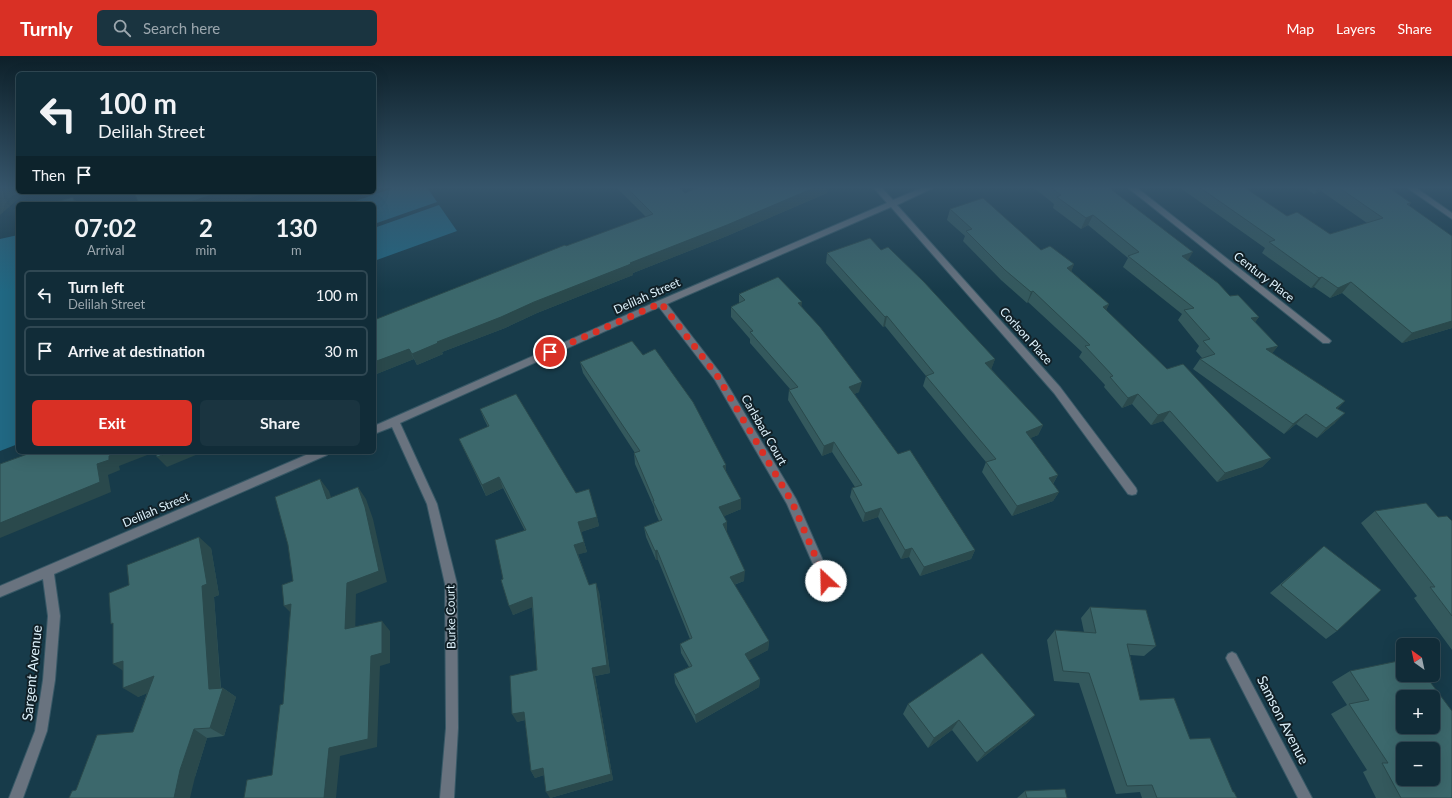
<!DOCTYPE html>
<html lang="en">
<head>
<meta charset="utf-8">
<style>
  :root { --surface:#112c38; --page:#1a3440; --text:#f1f3f6; --muted:#9ca7ae; --line:#304853; --accent:#d93025 }
  body { margin:0; font-family:Lato,sans-serif; background:var(--page); color:var(--text); height:100vh; display:flex; flex-direction:column; font-size:15px; white-space:nowrap }
  * { box-sizing:border-box; margin:0 }
  p { font-size:13px; color:var(--muted) }
  .icon { flex:none; width:22px; height:22px; fill:none; stroke:currentColor; stroke-width:2; stroke-linecap:round; stroke-linejoin:round }
  .map { position:relative; flex:1; overflow:hidden }
  .side { position:absolute; left:16px; top:146px; width:360px; height:252px; display:flex; flex-direction:column; background:var(--surface); border-radius:6px; box-shadow:0 4px 16px #0002,0 0 0 1px var(--line) }
  .side>* { flex:none }
  .hud { position:absolute; left:16px; top:16px; width:360px; height:122px; border-radius:6px; box-shadow:0 4px 16px #0002,0 0 0 1px var(--line); background:#112c38; color:var(--text); overflow:hidden }
  .needle { width:26px; rotate:327deg }
  .tools { position:absolute; left:1396px; top:582px; display:grid; gap:8px }
  .tools a { display:grid; place-items:center; width:44px; height:44px; border-radius:6px; background:var(--surface); box-shadow:0 4px 16px #0002,0 0 0 1px var(--line); font-size:20px }
  .pin { position:absolute; display:grid; place-items:center; width:34px; height:34px; color:#fff; margin:-17px; border:2px solid #fff; border-radius:50%; box-shadow:0 1px 4px #0007 }
  .me { position:absolute; width:44px; margin:-22px; rotate:336deg; stroke-linejoin:round; filter:drop-shadow(0 0 3px #0008) }
  .turn { display:flex; align-items:center; gap:14px; height:84px; padding:0 16px; font-size:18px }
  .turn .icon { width:52px; height:52px; stroke-width:2.5 }
  .turn b { display:block; font-size:28px; line-height:34px }
  .then { display:flex; align-items:center; height:38px; padding:0 16px; background:#0003; gap:8px; font-size:15px }
  .eta { display:flex; justify-content:space-evenly; align-items:center; height:68px; text-align:center }
  .eta b { font-size:24px; font-weight:700; line-height:28px }
  .cta { display:flex; gap:8px; margin-top:auto; padding:8px 16px }
  .cta a { flex:1; height:46px; border-radius:6px; background:var(--accent); color:#fff; font-size:16px; font-weight:700; line-height:46px; text-align:center }
  .cta a+a { background:var(--page); color:var(--text) }
  ul { padding:0; list-style:none }
  li { display:flex; align-items:center; gap:12px; height:50px; margin:0 8px 6px; padding:0 8px; border:2px solid var(--line); border-radius:6px }
  li div { flex:1 }
  li b { display:block; font-size:15px }
  li em { font-style:normal }
  header { display:flex; align-items:center; gap:24px; box-sizing:border-box; height:56px; padding:0 20px; background:var(--accent); color:#fff }
  header strong { font-size:19px }
  nav { display:flex; gap:22px; margin-inline-start:auto; font-size:14px }
  .search { width:280px; height:36px; background:var(--page); display:flex; align-items:center; gap:10px; box-sizing:border-box; padding:0 14px; border-radius:6px; color:var(--muted); font-size:15px }
  .map>svg:first-child { display:block }
  .green { fill:#216883 }
  .lines { fill:none; stroke-linecap:round; stroke-linejoin:round }
  .minor-casing { stroke:#375866; stroke-width:2 }
  .minor { fill:#69737f; fill-rule:evenodd }
  .wall { fill:#34595d }
  .shaded-wall { fill:#2a494c }
  .building { fill:#3c686c; stroke:#2a494c; fill-rule:evenodd }
  .route { stroke:#d93025; stroke-width:7; stroke-dasharray:0 12.6 }
  .labels { text-anchor:middle; stroke-width:4; stroke-linejoin:round; paint-order:stroke }
  .street-label { font-size:12px; fill:#def2fc; stroke:#112027 }
  .near-street-label { font-size:14px; fill:#def2fc; stroke:#112027 }
</style>
</head>
<body>
<header>
<strong>Turnly</strong>
<div class="search"><svg class="icon" aria-label="search" viewBox="0 0 24 24"><circle cx="10" cy="10" r="6"/><path d="M15 15l6 6"/></svg>Search here</div>
<nav><a>Map</a><a>Layers</a><a>Share</a></nav>
</header>
<div class="map">
<svg width="1452" height="742" viewBox="0 0 1452 742">
  <rect width="100%" height="100%" fill="#173b4a"/>
  <path class="green" d="M 396,131 L 427,131 L 437,146 L 374,168 L 374,148 L 347,148 Z
    M 439,149 L 457,175 L 374,205 L 374,172 Z
    M 18,179 L 18,388 L 0,395 L 0,183 Z"/>
  <g class="lines">
    <defs>
      <path id="minor" d="M 873,131 L 881,131 L 893,144 L 924,131 L 935,131 L 897,149 L 1060,331 L 1136,432 L 1137,435 L 1136,438 L 1132,439 L 1128,438 L 1054,337 L 891,151 L 667,248 L 721,318 L 796,443 L 832,525 L 830,529 L 826,530 L 822,529 L 787,448 L 715,324 L 659,251 L 400,367 L 437,448 L 457,528 L 458,672 L 454,742 L 440,742 L 446,672 L 445,528 L 427,448 L 392,371 L 374,378 L 374,370 L 658,245 L 887,147 Z
        M 1127,131 L 1136,131 L 1329,283 L 1331,285 L 1329,287 L 1323,287 Z
        M 1406,131 L 1415,131 L 1452,157 L 1452,163 Z
        M 313,396 L 328,396 L 327,399 L 54,518 L 60,560 L 55,624 L 47,675 L 23,742 L 9,742 L 35,675 L 43,624 L 48,560 L 43,523 L 0,541 L 0,530 Z
        M 1232,596 L 1236,598 L 1312,742 L 1298,742 L 1228,606 L 1226,602 L 1228,598 Z"/>
    </defs>
    <use href="#minor" class="minor-casing"/>
    <use href="#minor" class="minor"/>
  </g>
  <path class="wall" d="M 618,131 L 679,131 L 685,137 L 827,137 L 727,180 L 633,217 L 633,219 L 537,257 L 505,272 L 442,296 L 443,298 L 417,309 L 414,303 L 374,319 L 566,190 L 646,161 L 619,134 Z
    M 1033,131 L 1110,131 L 1113,135 L 1188,205 L 1230,240 L 1259,261 L 1255,266 L 1278,290 L 1272,297 L 1338,353 L 1335,367 L 1317,382 L 1296,368 L 1284,378 L 1193,313 L 1200,303 L 1202,302 L 1196,295 L 1199,290 L 1178,264 L 1182,258 L 1123,211 L 1128,202 L 1088,169 L 1081,173 L 1053,152 L 1054,148 Z
    M 1179,131 L 1253,131 L 1247,133 L 1287,160 L 1330,178 L 1367,167 L 1321,135 L 1314,138 L 1304,131 L 1388,131 L 1411,147 L 1409,149 L 1452,272 L 1402,287 L 1342,237 L 1330,242 L 1314,231 L 1311,232 L 1262,197 L 1265,192 Z
    M 950,153 L 1041,194 L 1074,208 L 1071,215 L 1109,248 L 1106,254 L 1167,313 L 1271,402 L 1262,411 L 1217,426 L 1163,365 L 1151,369 L 1132,348 L 1122,352 L 1104,331 L 1105,329 L 1079,301 L 1082,296 L 1028,246 L 1027,247 L 1001,224 L 963,185 L 965,180 L 947,164 Z
    M 881,194 L 995,303 L 991,313 L 1043,369 L 1038,379 L 1030,382 L 1058,419 L 1053,428 L 1059,436 L 1053,445 L 1012,460 L 982,416 L 986,406 L 923,330 L 926,320 L 885,270 L 883,271 L 826,207 L 827,197 Z
    M 739,238 L 802,251 L 859,336 L 854,338 L 898,398 L 975,494 L 971,503 L 920,520 L 909,501 L 901,503 L 878,461 L 863,466 L 850,441 L 852,432 L 855,431 L 832,396 L 822,400 L 788,344 L 789,334 L 790,333 L 750,287 L 750,283 L 731,261 L 731,251 L 739,247 Z
    M 580,306 L 726,409 L 726,415 L 741,453 L 724,460 L 727,476 L 727,477 L 744,525 L 734,529 L 769,585 L 768,594 L 748,604 L 760,623 L 759,631 L 696,667 L 675,627 L 674,618 L 689,611 L 681,597 L 680,588 L 690,583 L 658,504 L 656,504 L 646,481 L 644,471 L 659,465 L 655,456 L 654,451 L 635,408 L 634,397 L 635,397 L 583,317 Z
    M 480,353 L 576,437 L 597,461 L 599,470 L 581,476 L 587,496 L 578,498 L 589,529 L 599,536 L 610,617 L 595,620 L 613,724 L 550,742 L 544,719 L 535,722 L 531,715 L 525,664 L 517,666 L 537,614 L 532,551 L 513,559 L 503,523 L 525,475 L 503,432 L 486,440 L 459,383 L 488,371 L 484,363 Z
    M 1375,455 L 1438,461 L 1452,465 L 1452,594 L 1414,542 L 1417,540 L 1361,467 Z
    M 1324,490 L 1337,575 L 1326,583 L 1270,537 Z
    M 211,492 L 219,539 L 214,541 L 221,632 L 223,632 L 236,641 L 224,680 L 207,682 L 195,721 L 76,734 L 133,676 L 147,637 L 138,641 L 123,615 L 113,569 L 129,529 Z
    M 1090,551 L 1156,590 L 1144,600 L 1130,599 L 1140,644 L 1190,683 L 1237,742 L 1142,742 L 1140,736 L 1116,738 L 1079,627 L 1054,625 L 1047,584 L 1055,574 L 1084,576 L 1081,562 Z
    M 1350,615 L 1452,742 L 1376,742 L 1363,716 L 1367,714 L 1331,658 L 1347,649 L 1332,626 Z
    M 908,648 L 1035,659 L 1026,668 L 977,706 L 952,674 L 928,692 L 903,658 Z
    M 1025,735 L 1067,742 L 1017,742 Z"/>
  <path class="shaded-wall" d="M 2,131 L 18,131 L 18,136 L 26,136 L 0,159 L 0,133 Z
    M 816,131 L 828,131 L 827,137 L 727,180 L 633,217 L 633,219 L 537,257 L 505,272 L 442,296 L 443,298 L 417,309 L 412,298 L 437,286 Z
    M 1238,131 L 1253,131 L 1233,139 Z
    M 1318,131 L 1324,131 L 1321,135 L 1314,138 Z
    M 222,136 L 269,136 L 232,148 L 183,148 Z
    M 73,141 L 78,148 L 75,148 Z
    M 1093,159 L 1088,169 L 1081,173 L 1086,162 Z
    M 1193,196 L 1187,206 L 1182,200 Z
    M 1074,208 L 1070,219 L 1067,212 Z
    M 1322,221 L 1314,231 L 1311,232 L 1319,222 Z
    M 1351,226 L 1342,237 L 1330,242 L 1338,232 Z
    M 1033,235 L 1028,246 L 1027,247 L 1031,236 Z
    M 802,246 L 801,256 L 798,247 Z
    M 1109,248 L 1104,259 L 1103,251 Z
    M 887,260 L 885,270 L 883,271 L 885,261 Z
    M 1259,261 L 1251,271 L 1251,262 Z
    M 1452,265 L 1452,272 L 1402,287 L 1412,277 Z
    M 1278,290 L 1270,300 L 1266,293 Z
    M 409,293 L 414,303 L 374,319 L 374,306 Z
    M 995,303 L 991,314 L 985,307 Z
    M 862,326 L 859,336 L 847,341 L 849,331 Z
    M 1138,338 L 1132,348 L 1122,352 L 1128,342 Z
    M 1345,345 L 1336,355 L 1336,352 Z
    M 1170,355 L 1163,365 L 1151,369 L 1158,359 Z
    M 1345,357 L 1335,367 L 1317,382 L 1326,372 Z
    M 1306,358 L 1296,368 L 1284,378 L 1293,368 Z
    M 1043,369 L 1038,379 L 1021,386 L 1026,376 Z
    M 834,386 L 832,396 L 822,400 L 824,390 Z
    M 119,396 L 155,396 L 119,410 L 120,414 L 108,419 L 111,436 L 0,482 L 0,467 L 109,400 Z
    M 170,396 L 203,396 L 167,411 L 157,401 Z
    M 1271,402 L 1262,411 L 1217,426 L 1225,417 Z
    M 726,409 L 726,420 L 723,410 Z
    M 1058,419 L 1052,429 L 1049,422 Z
    M 499,421 L 503,432 L 486,440 L 482,429 Z
    M 320,423 L 329,435 L 336,456 L 327,443 Z
    M 358,431 L 366,443 L 373,463 L 387,526 L 356,538 L 355,583 L 345,573 L 347,527 Z
    M 1059,436 L 1053,445 L 1012,460 L 1017,450 Z
    M 741,443 L 741,453 L 720,462 L 719,451 Z
    M 881,452 L 878,461 L 863,466 L 865,457 Z
    M 597,461 L 599,470 L 581,476 L 578,466 Z
    M 727,466 L 727,476 L 723,478 L 723,468 Z
    M 199,481 L 211,492 L 219,539 L 214,541 L 221,637 L 223,632 L 236,641 L 224,680 L 210,672 Z
    M 584,486 L 587,496 L 577,499 L 574,489 Z
    M 912,492 L 909,501 L 901,503 L 905,494 Z
    M 657,494 L 658,504 L 656,504 L 655,495 Z
    M 975,494 L 971,503 L 920,520 L 924,511 Z
    M 745,515 L 744,525 L 730,530 L 730,521 Z
    M 596,527 L 599,536 L 610,617 L 595,620 L 613,724 L 550,742 L 546,736 L 592,612 Z
    M 532,541 L 536,550 L 513,559 L 509,550 Z
    M 291,548 L 295,561 L 284,550 Z
    M 382,565 L 390,575 L 390,607 L 380,610 L 377,691 L 340,700 L 336,742 L 324,742 L 329,692 L 371,600 Z
    M 769,585 L 768,594 L 744,607 L 745,598 Z
    M 123,605 L 128,618 L 113,608 Z
    M 154,620 L 168,629 L 138,641 L 123,632 Z
    M 760,623 L 759,631 L 696,667 L 695,659 Z
    M 524,656 L 529,663 L 517,666 L 512,658 Z
    M 1035,659 L 1026,668 L 977,706 L 985,697 Z
    M 959,664 L 952,674 L 928,692 L 934,682 Z
    M 194,673 L 207,682 L 195,721 L 190,742 L 174,742 L 180,714 Z
    M 543,712 L 547,718 L 535,722 L 531,715 Z"/>
  <path class="building" d="M 626,131 L 679,131 L 685,137 L 699,131 L 816,131 L 727,169 L 630,207 L 631,208 L 534,246 L 501,261 L 437,286 L 438,287 L 412,298 L 409,293 L 374,306 L 374,264 L 565,189 L 566,190 L 653,158 Z
    M 1050,131 L 1110,131 L 1113,134 L 1112,134 L 1193,196 L 1182,200 L 1218,227 L 1230,240 L 1238,239 L 1259,261 L 1251,262 L 1278,290 L 1266,293 L 1345,345 L 1336,352 L 1345,357 L 1326,372 L 1306,358 L 1293,368 L 1200,303 L 1215,298 L 1203,285 L 1210,283 L 1184,254 L 1194,252 L 1128,200 L 1139,196 L 1093,159 L 1086,162 L 1057,141 L 1061,139 Z
    M 1199,131 L 1244,131 L 1287,160 L 1297,156 L 1330,178 L 1383,162 L 1338,131 L 1388,131 L 1411,147 L 1407,148 L 1452,180 L 1452,265 L 1412,277 L 1351,226 L 1338,232 L 1322,221 L 1319,222 L 1269,186 L 1275,184 Z
    M 134,136 L 222,136 L 183,148 L 139,148 Z
    M 73,141 L 75,148 L 50,148 Z
    M 983,142 L 1041,194 L 1050,190 L 1074,208 L 1067,212 L 1109,248 L 1103,251 L 1167,313 L 1183,308 L 1271,402 L 1225,417 L 1170,355 L 1158,359 L 1138,338 L 1128,342 L 1110,321 L 1113,320 L 1085,290 L 1090,289 L 1033,235 L 1031,236 L 1005,214 L 966,175 L 972,173 L 950,153 Z
    M 870,182 L 881,194 L 888,191 L 924,226 L 995,303 L 985,307 L 1043,369 L 1026,376 L 1058,419 L 1049,422 L 1059,436 L 1017,450 L 986,406 L 996,403 L 926,320 L 934,317 L 887,260 L 885,261 L 827,197 Z
    M 778,221 L 802,246 L 798,247 L 820,271 L 862,326 L 849,331 L 898,398 L 910,394 L 975,494 L 924,511 L 912,492 L 905,494 L 881,452 L 865,457 L 852,432 L 862,429 L 834,386 L 824,390 L 789,334 L 798,331 L 750,276 L 753,275 L 731,251 L 745,244 L 739,238 Z
    M 632,285 L 643,299 L 655,293 L 693,346 L 726,409 L 723,410 L 741,443 L 719,451 L 727,466 L 723,468 L 745,515 L 730,521 L 769,585 L 745,598 L 760,623 L 695,659 L 674,618 L 692,610 L 680,588 L 692,582 L 657,494 L 655,495 L 644,471 L 662,464 L 653,445 L 654,445 L 634,397 L 640,395 L 580,306 Z
    M 516,338 L 576,437 L 589,433 L 597,461 L 578,466 L 584,486 L 574,489 L 589,529 L 596,527 L 607,609 L 592,612 L 611,718 L 546,736 L 543,712 L 531,715 L 524,656 L 512,658 L 510,620 L 537,614 L 532,541 L 509,550 L 501,524 L 503,523 L 495,484 L 526,474 L 499,421 L 482,429 L 459,383 L 489,370 L 480,353 Z
    M 33,396 L 119,396 L 109,400 L 109,404 L 97,408 L 100,426 L 0,467 L 0,408 Z
    M 156,396 L 170,396 L 157,401 Z
    M 320,423 L 327,443 L 358,431 L 365,451 L 379,515 L 347,527 L 345,573 L 382,565 L 382,597 L 371,600 L 368,683 L 329,692 L 324,742 L 244,742 L 247,724 L 272,719 L 280,649 L 283,648 L 291,548 L 284,550 L 282,529 L 293,525 L 288,489 L 275,441 Z
    M 1426,447 L 1438,461 L 1447,460 L 1452,465 L 1452,560 L 1430,531 L 1435,531 L 1375,455 Z
    M 199,481 L 207,528 L 202,530 L 209,633 L 223,632 L 210,672 L 194,673 L 180,714 L 174,742 L 69,742 L 72,735 L 76,734 L 97,679 L 133,676 L 154,620 L 123,632 L 123,605 L 113,608 L 113,567 L 111,568 L 109,537 L 129,529 L 127,509 Z
    M 1324,490 L 1381,534 L 1337,575 L 1281,529 Z
    M 1090,551 L 1146,554 L 1156,590 L 1127,588 L 1140,644 L 1174,642 L 1190,683 L 1210,682 L 1233,736 L 1234,736 L 1237,742 L 1157,742 L 1152,729 L 1127,730 L 1089,617 L 1063,615 L 1055,574 L 1096,577 Z
    M 982,597 L 1035,659 L 985,697 L 959,664 L 934,682 L 908,648 Z
    M 1403,604 L 1403,619 L 1425,619 L 1452,655 L 1452,742 L 1401,742 L 1382,707 L 1388,707 L 1349,648 L 1369,644 L 1350,615 ZM 1403,641 L 1433,641 L 1433,671 L 1403,671 ZM 1403,693 L 1433,693 L 1433,723 L 1403,723 Z
    M 1065,733 L 1067,742 L 1027,742 L 1025,735 Z"/>
  <linearGradient id="sky" x2="0" y2="1"><stop stop-color="#0d2029"/><stop offset="0.56" stop-color="#36556b"/><stop offset="1" stop-color="#36556b" stop-opacity="0"/></linearGradient>
  <rect width="1452" height="235" fill="url(#sky)"/>
  <g class="lines">
    <path class="route" d="M 550,296 L 661,247 L 718,321 L 792,446 L 826,525"/>
  </g>
  <g class="labels">
    <g class="street-label">
      <text transform="translate(1264 221) rotate(38)" y="4">Century Place</text>
      <text transform="translate(647 240) rotate(-24)" y="4">Delilah Street</text>
      <text transform="translate(1026 280) rotate(48)" y="4">Corlson Place</text>
      <text transform="translate(764 374) rotate(60)" y="4">Carlsbad Court</text>
      <text transform="translate(156 454) rotate(-23)" y="4">Delilah Street</text>
      <text transform="translate(451 561) rotate(-91)" y="4">Burke Court</text>
    </g>
    <g class="near-street-label">
      <text transform="translate(32 617) rotate(-84)" y="5">Sargent Avenue</text>
      <text transform="translate(1283 664) rotate(63)" y="5">Samson Avenue</text>
    </g>
  </g>
</svg>
<div class="tools">
<a><svg class="needle" viewBox="-14 -14 28 28"><path d="M0-13l5 13h-10z" fill="#e53935"/><path d="M0 13l5-13h-10z" fill="#9ca7ae"/></svg></a>
<a>+</a>
<a>−</a>
</div>
<div class="pin" style="left:550px;top:296px;background:#d93025"><svg class="icon" aria-label="arrive" viewBox="0 0 24 24"><path d="M6 21V4h12l-3 4 3 4H6"/></svg></div>
<svg class="me" style="left:826px;top:525px" viewBox="-20 -20 40 40"><circle r="19" fill="#fff"/><path d="M0-13L10 11 0 6-10 11z" fill="#d93025"/></svg>
<div class="hud">
<div class="turn"><svg class="icon" aria-label="left" viewBox="0 0 24 24"><path d="M17 20v-9H6M10 6l-5 5 5 5"/></svg><div><b>100 m</b>Delilah Street</div></div>
<div class="then">Then<svg class="icon" aria-label="arrive" viewBox="0 0 24 24"><path d="M6 21V4h12l-3 4 3 4H6"/></svg></div>
</div>
<section class="side">
<div class="eta">
<div><b>07:02</b><p>Arrival</p></div>
<div><b>2</b><p>min</p></div>
<div><b>130</b><p>m</p></div>
</div>
<ul>
<li><svg class="icon" aria-label="left" viewBox="0 0 24 24"><path d="M17 20v-9H6M10 6l-5 5 5 5"/></svg><div><b>Turn left</b><p>Delilah Street</p></div><em>100 m</em></li>
<li><svg class="icon" aria-label="arrive" viewBox="0 0 24 24"><path d="M6 21V4h12l-3 4 3 4H6"/></svg><div><b>Arrive at destination</b></div><em>30 m</em></li>
</ul>
<div class="cta"><a>Exit</a><a>Share</a></div>
</section>
</div>
</body>
</html>
